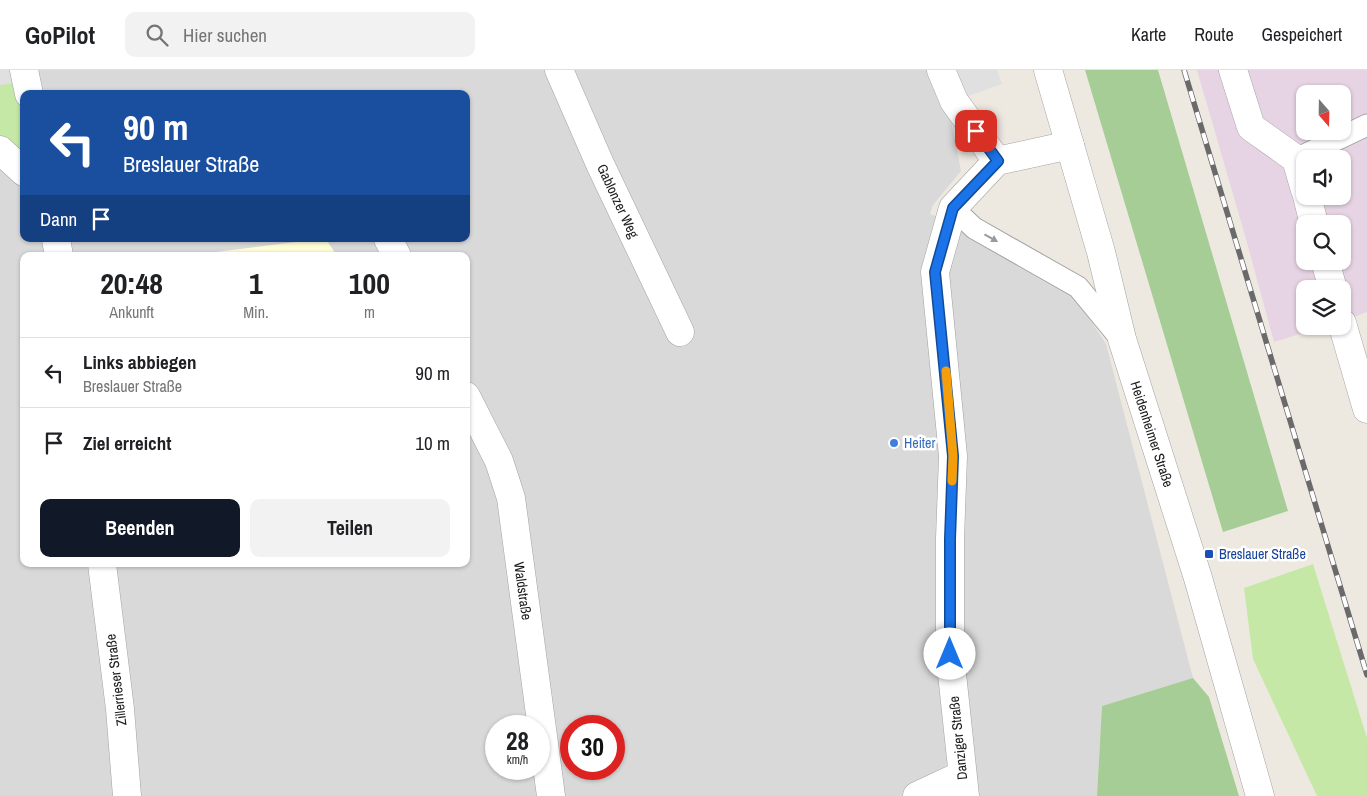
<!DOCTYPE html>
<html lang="de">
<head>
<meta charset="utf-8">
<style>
  :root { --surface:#fff; --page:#f2f2f2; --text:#202124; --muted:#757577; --line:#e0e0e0; --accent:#111827 }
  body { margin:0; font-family:"Archivo Narrow",sans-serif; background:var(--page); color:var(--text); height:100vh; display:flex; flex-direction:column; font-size:19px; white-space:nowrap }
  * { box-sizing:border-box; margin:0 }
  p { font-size:16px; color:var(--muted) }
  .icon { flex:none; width:28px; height:28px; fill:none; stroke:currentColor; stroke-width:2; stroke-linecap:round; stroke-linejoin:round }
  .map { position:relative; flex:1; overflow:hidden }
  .sheet { position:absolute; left:20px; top:182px; width:450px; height:315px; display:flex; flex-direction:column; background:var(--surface); border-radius:10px; box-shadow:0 1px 4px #0004 }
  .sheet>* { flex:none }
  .top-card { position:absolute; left:20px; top:20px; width:450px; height:152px; border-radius:10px; box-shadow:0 1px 4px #0004; background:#1a4fa0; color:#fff; overflow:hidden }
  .needle { width:32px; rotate:160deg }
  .fabs { position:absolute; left:1296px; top:15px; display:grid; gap:10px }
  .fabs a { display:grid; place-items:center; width:55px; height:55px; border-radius:10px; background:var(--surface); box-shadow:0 1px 4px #0004; font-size:25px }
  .speed { position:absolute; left:485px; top:645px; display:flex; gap:10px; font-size:25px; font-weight:700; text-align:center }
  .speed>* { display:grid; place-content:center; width:65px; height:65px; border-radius:50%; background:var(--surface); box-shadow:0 1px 4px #0004; line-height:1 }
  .speed small { font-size:12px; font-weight:400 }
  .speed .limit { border:8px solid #d22; background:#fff; color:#111 }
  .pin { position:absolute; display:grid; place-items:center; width:42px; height:42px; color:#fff; margin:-21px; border-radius:10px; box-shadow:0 2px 8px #0006 }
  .me { position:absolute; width:55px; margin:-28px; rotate:0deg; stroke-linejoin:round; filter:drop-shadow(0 0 4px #0008) }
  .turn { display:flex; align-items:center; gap:18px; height:105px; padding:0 20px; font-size:22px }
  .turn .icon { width:65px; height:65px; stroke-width:2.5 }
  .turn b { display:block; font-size:35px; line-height:42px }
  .then { display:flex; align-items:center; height:48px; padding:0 20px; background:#0003; gap:10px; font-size:19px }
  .eta { display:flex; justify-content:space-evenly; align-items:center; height:85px; text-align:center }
  .eta b { font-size:30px; font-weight:800; line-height:35px }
  .primary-button { display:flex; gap:10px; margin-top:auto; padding:10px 20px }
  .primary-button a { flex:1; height:58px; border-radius:10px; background:var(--accent); color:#fff; font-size:20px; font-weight:800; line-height:58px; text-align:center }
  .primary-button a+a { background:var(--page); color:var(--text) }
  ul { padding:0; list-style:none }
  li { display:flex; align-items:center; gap:15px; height:70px; padding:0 20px; border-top:1px solid var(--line) }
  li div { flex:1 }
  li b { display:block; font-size:19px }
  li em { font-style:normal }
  header { display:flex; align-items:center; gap:30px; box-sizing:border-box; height:70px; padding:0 25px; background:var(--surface); border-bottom:1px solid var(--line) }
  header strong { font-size:24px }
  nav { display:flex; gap:28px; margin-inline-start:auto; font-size:18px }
  .search { width:350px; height:45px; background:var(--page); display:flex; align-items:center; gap:12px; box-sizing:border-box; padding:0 18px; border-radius:10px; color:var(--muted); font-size:19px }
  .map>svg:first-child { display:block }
  .residential { fill:#dad9d9; fill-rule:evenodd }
  .industrial { fill:#e6d3e3; fill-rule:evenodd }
  .education { fill:#ffffd8 }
  .grass { fill:#c6e8a6 }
  .forest { fill:#a5cd95 }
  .parking { fill:#e0e0e0 }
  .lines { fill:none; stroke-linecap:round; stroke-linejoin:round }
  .service-casing { stroke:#a3a3a3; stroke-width:23 }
  .minor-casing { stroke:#a3a3a3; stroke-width:29 }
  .tertiary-casing { stroke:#a3a3a3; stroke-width:29 }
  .service { stroke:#fff; stroke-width:21 }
  .minor { stroke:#fff; stroke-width:28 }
  .tertiary { stroke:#fff; stroke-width:28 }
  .rail-casing { stroke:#6a6a6a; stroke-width:5.5 }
  .rail { stroke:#fff; stroke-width:4; stroke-dasharray:11; stroke-linecap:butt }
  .oneway { fill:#999 }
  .route-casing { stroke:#114b97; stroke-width:12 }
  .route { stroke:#1a73e8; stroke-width:9 }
  .slow { stroke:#f59e0b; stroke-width:9 }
  .shop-dot { fill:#3f7fe0; stroke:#fff; stroke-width:2 }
  .transit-dot { fill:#1a4fb4; stroke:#fff; stroke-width:2 }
  .labels { text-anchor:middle; stroke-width:5; stroke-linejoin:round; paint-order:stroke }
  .street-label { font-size:14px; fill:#1c1c1c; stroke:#fff }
  .shop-label { font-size:14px; fill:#366cbe; stroke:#fff; text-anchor:start }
  .transit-label { font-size:14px; fill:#164399; stroke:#fff; text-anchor:start }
</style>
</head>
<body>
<header>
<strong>GoPilot</strong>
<div class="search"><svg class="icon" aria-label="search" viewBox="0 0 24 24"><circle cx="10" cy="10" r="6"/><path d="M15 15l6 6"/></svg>Hier suchen</div>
<nav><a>Karte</a><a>Route</a><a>Gespeichert</a></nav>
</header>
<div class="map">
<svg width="1367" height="726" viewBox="0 0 1367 726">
  <rect width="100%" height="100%" fill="#ede9e1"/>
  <path class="residential" d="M 0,0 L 934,0 L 948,35 L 961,101 L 933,135 L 930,144 L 945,149 L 1072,222 L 1106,274 L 1193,608 L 1102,636 L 1097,726 L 0,726 ZM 24,24 L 466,24 L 466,169 L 24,169 ZM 24,186 L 466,186 L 466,494 L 24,494 ZM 496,656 L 539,656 L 539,699 L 496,699 ZM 571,656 L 614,656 L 614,699 L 571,699 Z"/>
  <path class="industrial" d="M 1197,0 L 1367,0 L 1367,242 L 1343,251 L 1342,219 L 1305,219 L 1305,256 L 1325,256 L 1274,272 L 1246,169 ZM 1305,24 L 1342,24 L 1342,61 L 1305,61 ZM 1305,89 L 1342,89 L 1342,126 L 1305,126 ZM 1305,154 L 1342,154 L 1342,191 L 1305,191 Z"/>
  <path class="education" d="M 320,169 L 326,169 L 337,186 L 184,186 Z"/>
  <path class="grass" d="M 26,11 L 24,24 L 24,102 L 0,80 L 0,15 Z
    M 1313,494 L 1367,668 L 1367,726 L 1317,726 L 1253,589 L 1244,518 Z"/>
  <path class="forest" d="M 1085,0 L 1158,0 L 1288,441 L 1223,462 Z
    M 1193,608 L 1209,627 L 1239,726 L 1097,726 L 1102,636 Z"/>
  <path class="parking" d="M 0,0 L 24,0 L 26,11 L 0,15 Z
    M 941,0 L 997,0 L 1002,14 L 954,31 Z"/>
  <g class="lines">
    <defs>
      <path id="service" d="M 1296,89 L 1367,55
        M 953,138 L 974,158 L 1078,217 L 1120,268"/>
      <path id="minor" d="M 24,0 L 29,24
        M 559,0 L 600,94 L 680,262
        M 941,0 L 954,31 L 997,91
        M 1233,0 L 1251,57 L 1296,89 L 1305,120
        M 0,80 L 24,102
        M 997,91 L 1070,75
        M 1307,126 L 1314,154
        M 56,169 L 59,186
        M 388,169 L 397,186
        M 1325,191 L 1333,219
        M 1342,253 L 1367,339
        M 466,326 L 499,391 L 511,428 L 551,726
        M 102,494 L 120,639 L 127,726
        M 917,726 L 962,705
        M 965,726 L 950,585 L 950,469 L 953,386 L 935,202 L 953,138 L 997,91"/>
      <path id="tertiary" d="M 1048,0 L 1101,182 L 1122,269 L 1198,508 L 1260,726"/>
    </defs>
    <use href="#service" class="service-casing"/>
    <use href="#minor" class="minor-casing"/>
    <use href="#tertiary" class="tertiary-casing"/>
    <use href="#service" class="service"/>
    <use href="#minor" class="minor"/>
    <use href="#tertiary" class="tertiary"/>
    <defs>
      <path id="rail" d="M 1184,0 L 1367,605"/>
    </defs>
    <use href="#rail" class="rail-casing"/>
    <use href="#rail" class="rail"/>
  </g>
  <defs><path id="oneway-solid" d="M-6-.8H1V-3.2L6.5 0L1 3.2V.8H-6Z" transform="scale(1.25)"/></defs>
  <use class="oneway" href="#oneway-solid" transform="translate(991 168) rotate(29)"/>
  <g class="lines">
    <defs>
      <path id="route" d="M 950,584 L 950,469 L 953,386 L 935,202 L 953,138 L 998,91 L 976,61"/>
    </defs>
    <use href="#route" class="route-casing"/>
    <use href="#route" class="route"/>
    <path class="slow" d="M 946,301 L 953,386 L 952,411"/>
  </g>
  <circle class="shop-dot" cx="894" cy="373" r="5"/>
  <rect class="transit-dot" x="1204" y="479" width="10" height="10" rx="2.5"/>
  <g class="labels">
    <g class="street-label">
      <text transform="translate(618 131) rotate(65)" y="5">Gablonzer Weg</text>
      <text transform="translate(1152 364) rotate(72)" y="5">Heidenheimer Straße</text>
      <text transform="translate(523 521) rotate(82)" y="5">Waldstraße</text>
      <text transform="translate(116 610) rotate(-97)" y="5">Zillerrieser Straße</text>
      <text transform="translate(958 668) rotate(-96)" y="5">Danziger Straße</text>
    </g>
    <g class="shop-label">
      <text x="904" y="378">Heiter</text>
    </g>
    <g class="transit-label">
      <text x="1219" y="489">Breslauer Straße</text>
    </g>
  </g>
</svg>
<div class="fabs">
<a><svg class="needle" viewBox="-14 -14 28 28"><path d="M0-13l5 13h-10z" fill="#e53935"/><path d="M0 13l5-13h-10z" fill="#757577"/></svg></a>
<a><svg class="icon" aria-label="sound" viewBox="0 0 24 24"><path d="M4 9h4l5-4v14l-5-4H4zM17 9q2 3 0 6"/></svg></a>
<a><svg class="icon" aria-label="search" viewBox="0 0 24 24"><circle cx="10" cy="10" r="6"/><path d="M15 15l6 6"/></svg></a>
<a><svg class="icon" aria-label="layers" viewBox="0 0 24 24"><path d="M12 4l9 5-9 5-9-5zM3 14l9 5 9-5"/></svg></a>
</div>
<div class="speed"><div>28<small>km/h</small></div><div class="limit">30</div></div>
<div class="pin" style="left:976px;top:61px;background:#d93025"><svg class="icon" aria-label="arrive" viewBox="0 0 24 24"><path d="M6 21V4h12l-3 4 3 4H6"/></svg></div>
<svg class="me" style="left:950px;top:584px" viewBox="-20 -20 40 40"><circle r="19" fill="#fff"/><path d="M0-13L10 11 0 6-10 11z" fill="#1a73e8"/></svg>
<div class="top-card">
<div class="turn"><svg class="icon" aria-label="left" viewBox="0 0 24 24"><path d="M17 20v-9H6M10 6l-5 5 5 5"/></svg><div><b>90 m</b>Breslauer Straße</div></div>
<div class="then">Dann<svg class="icon" aria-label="arrive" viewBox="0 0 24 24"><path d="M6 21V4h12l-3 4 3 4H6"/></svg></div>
</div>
<section class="sheet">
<div class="eta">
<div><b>20:48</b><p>Ankunft</p></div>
<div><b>1</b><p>Min.</p></div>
<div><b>100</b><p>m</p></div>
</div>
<ul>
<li><svg class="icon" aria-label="left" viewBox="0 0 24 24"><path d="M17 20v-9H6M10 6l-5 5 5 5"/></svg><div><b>Links abbiegen</b><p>Breslauer Straße</p></div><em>90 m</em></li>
<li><svg class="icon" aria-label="arrive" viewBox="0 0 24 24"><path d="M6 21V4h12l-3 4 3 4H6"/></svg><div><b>Ziel erreicht</b></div><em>10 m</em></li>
</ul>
<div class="primary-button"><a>Beenden</a><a>Teilen</a></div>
</section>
</div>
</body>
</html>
